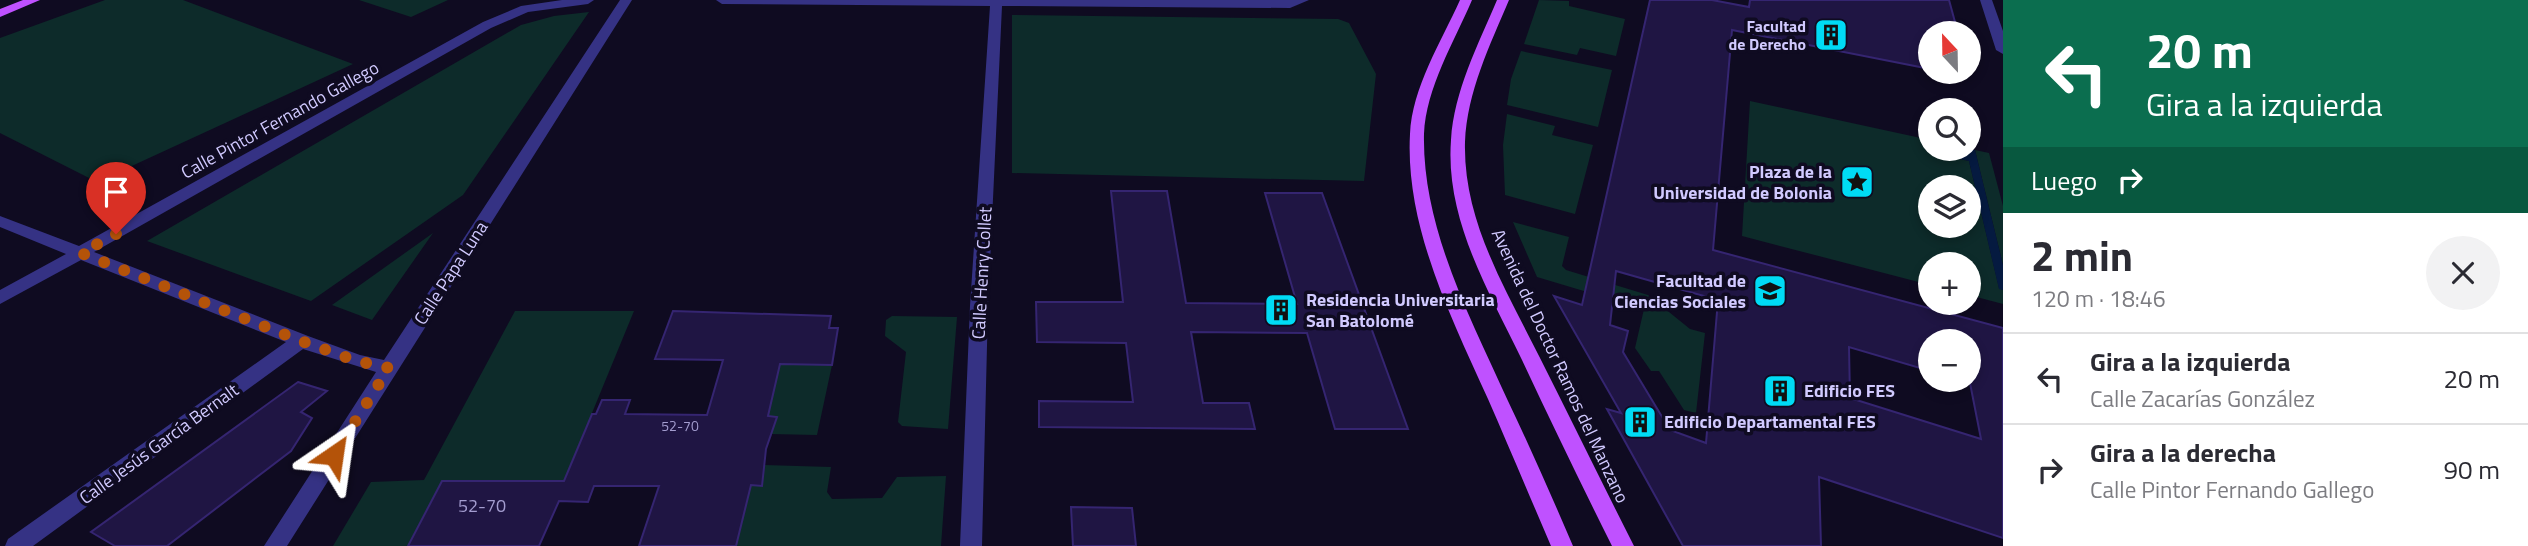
<!DOCTYPE html>
<html lang="es">
<head>
<meta charset="utf-8">
<style>
  :root { --surface:#fff; --page:#f2f2f3; --text:#2b2b33; --muted:#7c7c81; --line:#e1e1e2 }
  body { margin:0; font-family:"Titillium Web",sans-serif; background:var(--page); color:var(--text); height:100vh; display:flex; flex-direction:column; font-size:26px; white-space:nowrap }
  * { box-sizing:border-box; margin:0 }
  p { font-size:23px; color:var(--muted) }
  .icon { flex:none; width:38px; height:38px; fill:none; stroke:currentColor; stroke-width:2; stroke-linecap:round; stroke-linejoin:round }
  .map { position:relative; flex:1; overflow:hidden }
  .drawer { display:flex; flex-direction:column; background:var(--surface); width:525px }
  .drawer>* { flex:none }
  .hud { background:#0b6e4f; color:#fff; overflow:hidden }
  .needle { width:46px; rotate:338deg }
  .fabs { position:absolute; left:1918px; top:21px; display:grid; gap:14px }
  .fabs a { display:grid; place-items:center; width:63px; height:63px; border-radius:50%; background:var(--surface); box-shadow:0 4px 10px #0003; font-size:35px }
  .pin { position:absolute; display:grid; place-items:center; width:60px; height:60px; color:#fff; margin:-72px -30px; border-radius:50% 50% 50% 0; rotate:-45deg; box-shadow:0 0 7px #0007 }
  .pin .icon { rotate:45deg }
  .me { position:absolute; width:77px; margin:-38px; rotate:32deg; stroke-linejoin:round; filter:drop-shadow(0 0 5px #0008) }
  .turn { display:flex; align-items:center; gap:24px; height:147px; padding:0 28px; font-size:32px }
  .turn .icon { width:91px; height:91px; stroke-width:2.5 }
  .turn b { display:block; font-size:49px; line-height:60px }
  .then { display:flex; align-items:center; height:66px; padding:0 28px; background:#0003; gap:14px; font-size:26px }
  .round { display:grid; place-items:center; flex:none; width:74px; height:74px; border-radius:37px; background:var(--page) }
  .head { display:flex; align-items:center; justify-content:space-between; height:119px; padding:0 28px }
  h1 { font-size:42px; font-weight:700; line-height:52px }
  ul { padding:0; list-style:none }
  li { display:flex; align-items:center; gap:21px; height:91px; padding:0 28px; border-top:2px solid var(--line) }
  li div { flex:1 }
  li b { display:block; font-size:26px }
  li em { font-style:normal }
  main { display:flex; flex:1; min-height:0 }
  .map>svg:first-child { display:block }
  .green { fill:#0d2b2a; fill-rule:evenodd }
  .water { fill:#051a40 }
  .building { fill:#1f1543; stroke:#352571; stroke-width:2; fill-rule:evenodd }
  .lines { fill:none; stroke-linecap:round; stroke-linejoin:round }
  .street { fill:#353284; fill-rule:evenodd }
  .primary { fill:#bf51ff; fill-rule:evenodd }
  .route { stroke:#b45309; stroke-width:12; stroke-dasharray:0 21.6 }
  .labels { text-anchor:middle; stroke-width:7; stroke-linejoin:round; paint-order:stroke }
  .number-label { font-size:14px; fill:#a49dd0 }
  .far-poi-label { font-size:16px; font-weight:bold; fill:#d1caff; stroke:#0f0b21; text-anchor:end }
  .street-label { font-size:18px; fill:#d1caff; stroke:#0f0b21 }
  .poi-label { font-size:18px; font-weight:bold; fill:#d1caff; stroke:#0f0b21; text-anchor:start }
  .near-number-label { font-size:18px; fill:#a49dd0 }
</style>
</head>
<body>
<main>
<div class="map">
<svg width="2003" height="546" viewBox="0 0 2003 546">
  <rect width="100%" height="100%" fill="#0f0b21"/>
  <path class="green" d="M 105,0 L 183,0 L 353,64 L 97,182 L 0,133 L 0,38 Z
    M 359,0 L 448,0 L 411,17 Z
    M 1539,0 L 1569,1 L 1569,6 L 1625,19 L 1616,56 L 1580,48 L 1577,55 L 1524,44 Z
    M 589,12 L 463,195 L 311,301 L 147,241 L 521,25 L 554,16 Z
    M 1012,15 L 1338,19 L 1349,23 L 1376,74 L 1364,181 L 1012,173 Z
    M 1521,51 L 1612,70 L 1598,127 L 1507,105 L 1511,79 Z
    M 1750,101 L 1930,140 L 1930,149 L 1933,149 L 1935,154 L 1969,161 L 1999,288 L 2003,290 L 2003,304 L 1969,295 L 1969,264 L 1930,264 L 1930,285 L 1742,236 ZM 1930,187 L 1969,187 L 1969,226 L 1930,226 Z
    M 1507,114 L 1555,126 L 1552,135 L 1593,145 L 1575,214 L 1505,195 L 1503,145 Z
    M 1975,150 L 1989,153 L 2003,206 L 2003,265 Z
    M 1513,222 L 1569,237 L 1562,266 L 1566,270 L 1648,295 L 1690,329 L 1705,333 L 1696,413 L 1684,410 L 1659,371 L 1651,371 L 1635,348 L 1644,309 L 1537,277 Z
    M 433,233 L 372,320 L 332,305 Z
    M 515,311 L 634,311 L 564,481 L 442,481 L 408,546 L 333,546 L 371,482 L 424,480 Z
    M 892,316 L 957,317 L 948,429 L 902,426 L 898,422 L 906,352 L 885,336 L 886,320 Z
    M 780,364 L 832,365 L 817,435 L 770,434 L 777,418 L 768,416 Z
    M 764,465 L 831,467 L 827,492 L 832,499 L 882,498 L 897,477 L 946,476 L 941,546 L 736,546 L 751,485 L 762,486 Z"/>
  <path class="water" d="M 1934,149 L 1975,150 L 2003,265 L 2003,290 L 1999,289 L 1969,161 L 1934,153 Z"/>
  <path class="building" d="M 1650,0 L 1712,0 L 1749,7 L 1750,0 L 1949,0 L 1958,33 L 1930,33 L 1930,69 L 1732,30 L 1713,250 L 2003,328 L 2003,538 L 1819,477 L 1821,546 L 1683,546 L 1607,409 L 1621,413 L 1554,296 L 1582,305 ZM 1616,271 L 1718,300 L 1706,443 L 1670,430 L 1623,352 L 1628,331 L 1610,325 ZM 1930,341 L 1969,341 L 1969,380 L 1960,380 L 1970,383 L 1981,439 L 1850,398 L 1849,347 L 1930,371 Z
    M 1111,191 L 1167,191 L 1186,303 L 1297,304 L 1265,193 L 1322,193 L 1408,429 L 1335,429 L 1307,333 L 1191,332 L 1203,403 L 1249,403 L 1255,429 L 1039,427 L 1039,401 L 1133,402 L 1126,343 L 1037,342 L 1036,302 L 1123,302 Z
    M 673,311 L 831,316 L 829,328 L 838,328 L 832,365 L 780,364 L 768,416 L 777,417 L 766,449 L 762,486 L 751,485 L 736,546 L 639,546 L 659,486 L 594,486 L 588,502 L 559,501 L 539,546 L 408,546 L 442,481 L 564,481 L 592,414 L 596,414 L 602,400 L 630,400 L 625,414 L 707,415 L 723,360 L 655,359 Z
    M 298,382 L 327,391 L 301,412 L 312,418 L 291,451 L 167,546 L 115,546 L 91,532 Z
    M 1071,507 L 1132,508 L 1136,546 L 1073,546 Z"/>
  <g class="lines">
    <path class="street" d="M 562,0 L 594,0 L 588,4 L 528,12 L 491,28 L 94,252 L 308,336 L 360,355 L 384,360 L 620,0 L 632,0 L 287,546 L 264,546 L 376,372 L 303,349 L 33,546 L 5,546 L 8,539 L 286,342 L 81,260 L 0,304 L 0,290 L 66,254 L 0,227 L 0,216 L 79,246 L 483,22 L 521,6 Z
      M 716,0 L 1309,0 L 1290,8 L 1002,6 L 988,306 L 982,546 L 960,546 L 970,306 L 990,6 L 722,4 Z
      M 1980,0 L 1992,0 L 2003,31 L 2003,54 L 1996,50 Z"/>
    <path class="primary" d="M 23,0 L 40,0 L 0,17 L 0,9 Z
      M 1460,0 L 1472,0 C 1454,42 1426,88 1424,134 C 1422,228 1471,319 1508,401 C 1531,449 1552,497 1573,546 L 1551,546 C 1530,497 1509,447 1488,399 C 1451,317 1405,226 1410,134 C 1412,88 1441,42 1460,0 Z
      M 1497,0 L 1509,0 C 1490,45 1467,92 1465,142 C 1463,220 1505,288 1539,356 C 1571,419 1602,483 1634,546 L 1612,546 C 1581,484 1551,422 1522,360 C 1489,291 1445,220 1451,140 C 1454,91 1478,45 1497,0 Z"/>
  </g>
  <g class="lines">
    <path class="route" d="M 116,234 L 81,253 L 301,341 L 357,361 L 389,368 L 334,455"/>
  </g>
  <defs>
    <symbol id="building-square" viewBox="-11 -11 22 22"><rect x="-9" y="-9" width="18" height="18" rx="4" fill="#00dbf5" stroke="#0f0b21"/><path d="M-4-6H4V6H1V3H-1V6H-4ZM-2.5-4.3h1.7v1.8h-1.7ZM.8-4.3h1.7v1.8H.8ZM-2.5-1h1.7V.8h-1.7ZM.8-1h1.7V.8H.8Z" fill="#111"/></symbol>
    <symbol id="sight-square" viewBox="-11 -11 22 22"><rect x="-9" y="-9" width="18" height="18" rx="4" fill="#00dbf5" stroke="#0f0b21"/><path d="M0-6L1.8-2.2L6-1.7L2.9 1.2L3.7 5.4L0 3.3L-3.7 5.4L-2.9 1.2L-6-1.7L-1.8-2.2Z" fill="#111"/></symbol>
    <symbol id="university-square" viewBox="-11 -11 22 22"><rect x="-9" y="-9" width="18" height="18" rx="4" fill="#00dbf5" stroke="#0f0b21"/><path d="M0-5L7-2L0 1L-7-2ZM-4 1L0 2.5L4 1V4Q0 6-4 4Z" fill="#111"/></symbol>
  </defs>
  <g fill-rule="evenodd">
    <use href="#building-square" x="1812" y="16" width="38" height="38"/>
    <use href="#sight-square" x="1838" y="163" width="38" height="38"/>
    <use href="#university-square" x="1751" y="272" width="38" height="38"/>
    <use href="#building-square" x="1262" y="291" width="38" height="38"/>
    <use href="#building-square" x="1761" y="372" width="38" height="38"/>
    <use href="#building-square" x="1621" y="403" width="38" height="38"/>
  </g>
  <g class="labels">
    <g class="number-label">
      <text x="680" y="431">52-70</text>
    </g>
    <g class="far-poi-label">
      <text x="1806" y="32">Facultad<tspan x="1806" dy="18">de Derecho</tspan></text>
    </g>
    <g class="street-label">
      <text transform="translate(280 120) rotate(-29)" y="6">Calle Pintor Fernando Gallego</text>
      <text transform="translate(451 273) rotate(-57)" y="6">Calle Papa Luna</text>
      <text transform="translate(982 273) rotate(-87)" y="6">Calle Henry Collet</text>
      <text transform="translate(1560 366) rotate(65)" y="6">Avenida del Doctor Ramos del Manzano</text>
      <text transform="translate(159 444) rotate(-36)" y="6">Calle Jesús García Bernalt</text>
    </g>
    <g class="poi-label">
      <text x="1832" y="178" text-anchor="end">Plaza de la<tspan x="1832" dy="21">Universidad de Bolonia</tspan></text>
      <text x="1746" y="287" text-anchor="end">Facultad de<tspan x="1746" dy="21">Ciencias Sociales</tspan></text>
      <text x="1306" y="306">Residencia Universitaria<tspan x="1306" dy="21">San Batolomé</tspan></text>
      <text x="1804" y="397">Edificio FES</text>
      <text x="1664" y="428">Edificio Departamental FES</text>
    </g>
    <g class="near-number-label">
      <text x="482" y="512">52-70</text>
    </g>
  </g>
</svg>
<div class="fabs">
<a><svg class="needle" viewBox="-14 -14 28 28"><path d="M0-13l5 13h-10z" fill="#e53935"/><path d="M0 13l5-13h-10z" fill="#7c7c81"/></svg></a>
<a><svg class="icon" aria-label="search" viewBox="0 0 24 24"><circle cx="10" cy="10" r="6"/><path d="M15 15l6 6"/></svg></a>
<a><svg class="icon" aria-label="layers" viewBox="0 0 24 24"><path d="M12 4l9 5-9 5-9-5zM3 14l9 5 9-5"/></svg></a>
<a>+</a>
<a>−</a>
</div>
<div class="pin" style="left:116px;top:234px;background:#d93025"><svg class="icon" aria-label="arrive" viewBox="0 0 24 24"><path d="M6 21V4h12l-3 4 3 4H6"/></svg></div>
<svg class="me" style="left:334px;top:455px" viewBox="-20 -20 40 40"><path d="M0-17L14 15 0 8-14 15z" fill="#b45309" stroke="#fff" stroke-width="4"/></svg>
</div>
<section class="drawer">
<div class="hud">
<div class="turn"><svg class="icon" aria-label="left" viewBox="0 0 24 24"><path d="M17 20v-9H6M10 6l-5 5 5 5"/></svg><div><b>20 m</b>Gira a la izquierda</div></div>
<div class="then">Luego<svg class="icon" aria-label="right" viewBox="0 0 24 24"><path d="M7 20v-9h11M14 6l5 5-5 5"/></svg></div>
</div>
<div class="head"><div><h1>2 min</h1><p>120 m · 18:46</p></div><a class="round"><svg class="icon" aria-label="close" viewBox="0 0 24 24"><path d="M6 6l12 12M18 6L6 18"/></svg></a></div>
<ul>
<li><svg class="icon" aria-label="left" viewBox="0 0 24 24"><path d="M17 20v-9H6M10 6l-5 5 5 5"/></svg><div><b>Gira a la izquierda</b><p>Calle Zacarías González</p></div><em>20 m</em></li>
<li><svg class="icon" aria-label="right" viewBox="0 0 24 24"><path d="M7 20v-9h11M14 6l5 5-5 5"/></svg><div><b>Gira a la derecha</b><p>Calle Pintor Fernando Gallego</p></div><em>90 m</em></li>
</ul>
</section>
</main>
</body>
</html>
